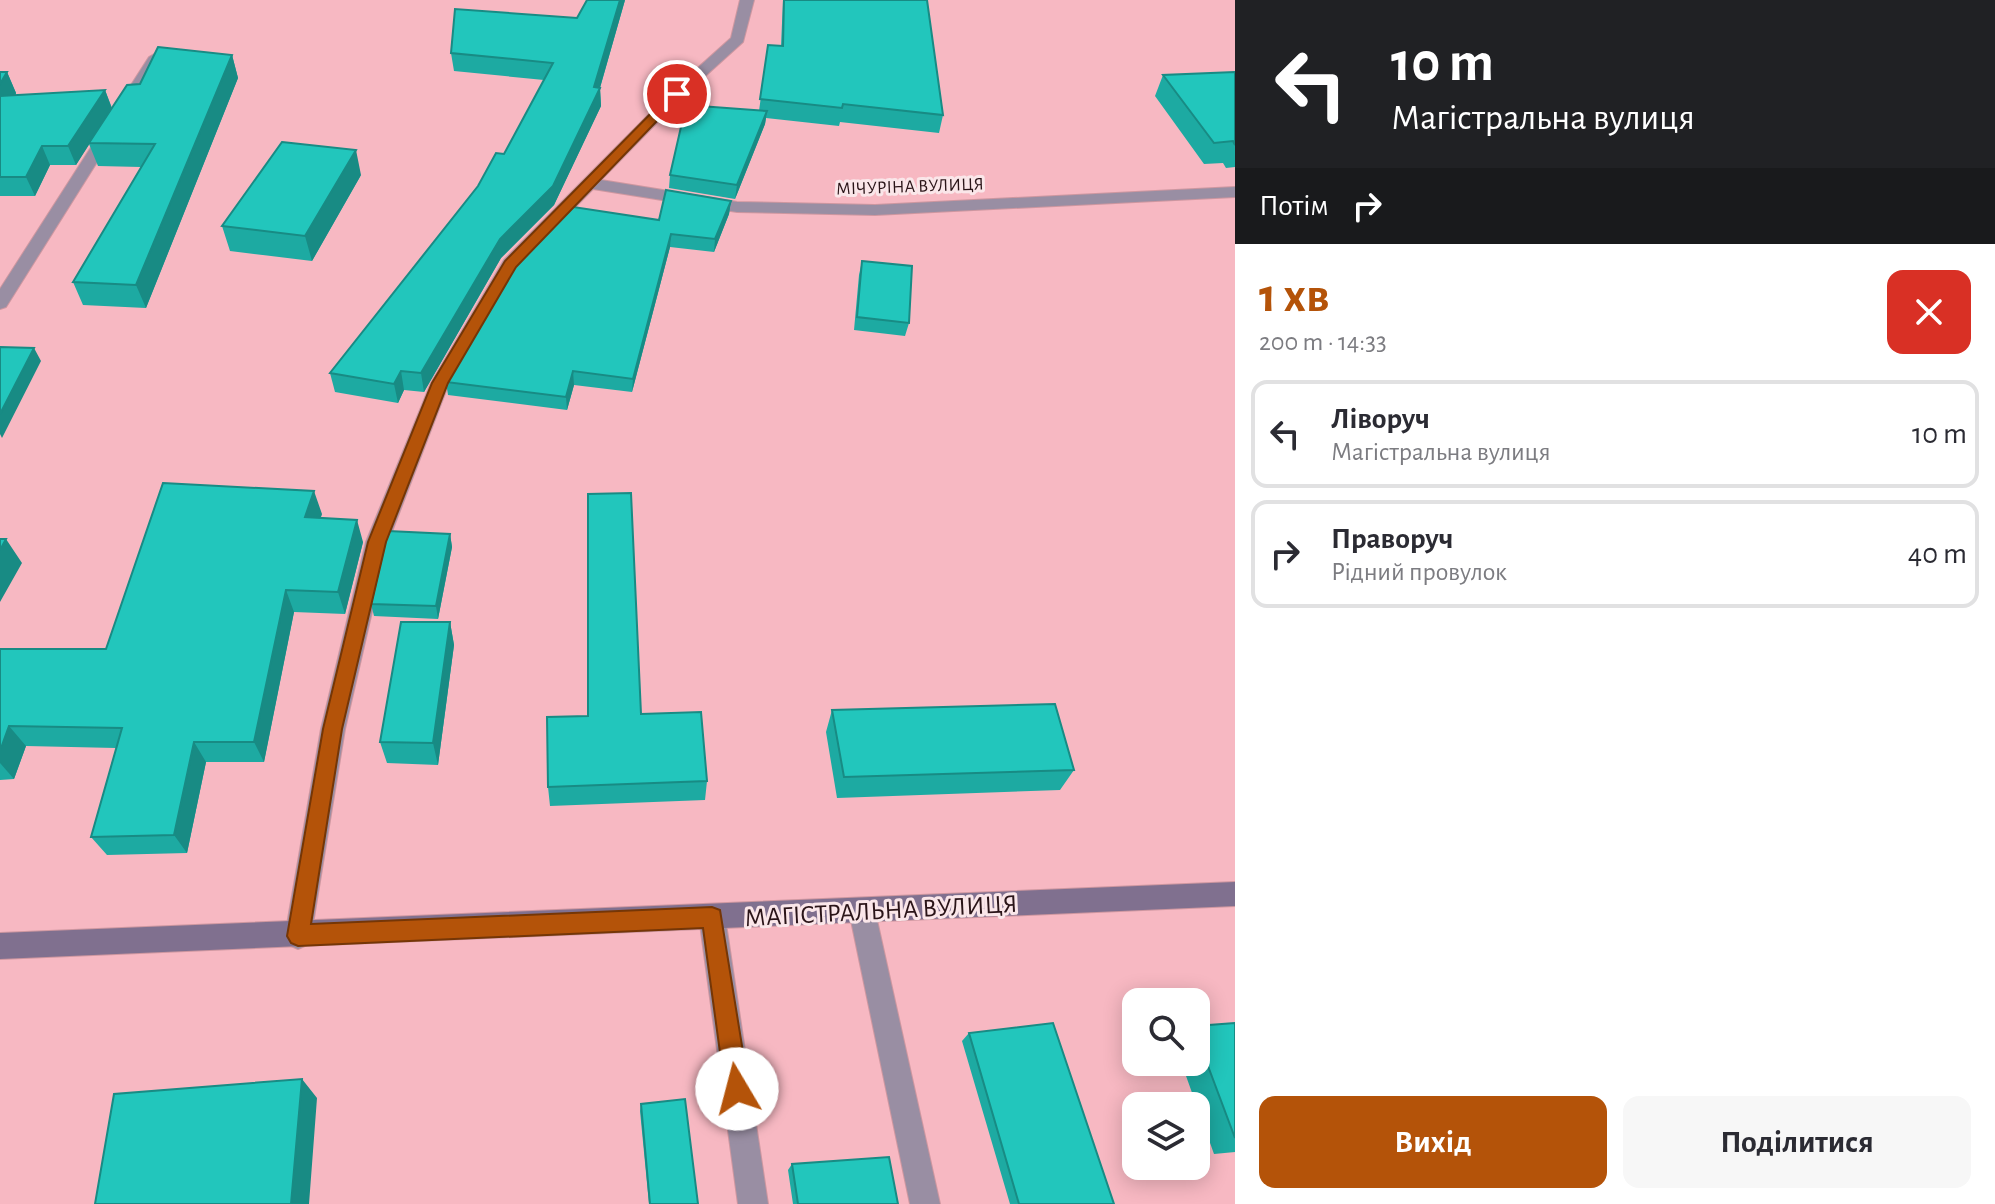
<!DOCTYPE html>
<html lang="uk">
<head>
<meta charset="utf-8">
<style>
  :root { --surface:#fff; --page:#f7f7f7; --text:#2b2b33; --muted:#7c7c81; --line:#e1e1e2; --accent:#b45309 }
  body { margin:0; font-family:"Alegreya Sans",sans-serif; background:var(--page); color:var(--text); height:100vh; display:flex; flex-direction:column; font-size:30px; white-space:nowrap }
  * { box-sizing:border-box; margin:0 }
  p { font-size:26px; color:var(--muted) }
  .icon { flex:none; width:44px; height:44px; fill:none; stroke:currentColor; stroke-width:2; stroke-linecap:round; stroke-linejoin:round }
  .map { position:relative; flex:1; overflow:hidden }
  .details { display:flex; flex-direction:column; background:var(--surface); width:760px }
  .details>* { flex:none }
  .banner { background:#202124; color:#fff; overflow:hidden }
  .controls { position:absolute; left:1122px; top:988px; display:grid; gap:16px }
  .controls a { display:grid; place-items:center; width:88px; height:88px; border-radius:16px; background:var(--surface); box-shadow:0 4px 20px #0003; font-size:40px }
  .pin { position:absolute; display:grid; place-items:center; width:68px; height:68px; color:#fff; margin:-34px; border:4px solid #fff; border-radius:50%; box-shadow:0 2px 8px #0007 }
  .me { position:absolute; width:88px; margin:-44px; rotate:352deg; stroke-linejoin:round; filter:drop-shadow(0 0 6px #0008) }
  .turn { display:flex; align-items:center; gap:28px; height:168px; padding:0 24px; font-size:36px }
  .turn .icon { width:104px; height:104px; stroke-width:2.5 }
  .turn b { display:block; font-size:56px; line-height:68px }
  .then { display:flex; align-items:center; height:76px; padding:0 24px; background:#0003; gap:16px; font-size:30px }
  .round { display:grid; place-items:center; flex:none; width:84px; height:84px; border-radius:16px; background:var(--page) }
  .overview { display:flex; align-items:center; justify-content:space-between; height:136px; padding:0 24px }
  h1 { font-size:48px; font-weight:600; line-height:60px; color:var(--accent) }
  .primary-button { display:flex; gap:16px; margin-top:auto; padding:16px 24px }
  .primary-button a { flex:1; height:92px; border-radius:16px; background:var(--accent); color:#fff; font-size:32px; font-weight:600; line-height:92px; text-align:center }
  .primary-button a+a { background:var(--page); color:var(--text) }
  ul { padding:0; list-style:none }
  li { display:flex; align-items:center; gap:24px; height:108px; margin:0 16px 12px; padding:0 8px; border:4px solid var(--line); border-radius:16px }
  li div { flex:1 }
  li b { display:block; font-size:30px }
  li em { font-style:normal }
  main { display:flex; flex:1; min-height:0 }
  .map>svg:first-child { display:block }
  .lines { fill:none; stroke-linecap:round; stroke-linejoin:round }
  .service-casing { stroke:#ce97a0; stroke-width:2 }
  .minor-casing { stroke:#ce97a0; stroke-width:2 }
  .secondary-casing { stroke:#ce97a0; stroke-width:2 }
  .service { fill:#998ea3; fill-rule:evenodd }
  .minor { fill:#998ea3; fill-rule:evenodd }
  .secondary { fill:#80708f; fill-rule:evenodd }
  .wall { fill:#1daaa2 }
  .shaded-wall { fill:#188b84 }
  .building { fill:#22c6bc; stroke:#188b84; stroke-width:2 }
  .route { fill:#b45309; stroke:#753606; stroke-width:2 }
  .labels { text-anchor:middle; stroke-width:6; stroke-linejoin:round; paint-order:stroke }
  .far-street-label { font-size:18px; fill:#2a1418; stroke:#fae6e9 }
  .near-street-label { font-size:26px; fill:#2a1418; stroke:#fae6e9 }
</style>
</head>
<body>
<main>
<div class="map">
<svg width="1235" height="1204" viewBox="0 0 1235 1204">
  <rect width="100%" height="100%" fill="#f7b8c2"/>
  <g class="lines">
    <defs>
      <path id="service" d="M 156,53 L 163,57 L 6,307 L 0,309 L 0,289 L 149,57 Z
        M 862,898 L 871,902 L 875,911 L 940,1204 L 910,1204 L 849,911 L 853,902 Z
        M 712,904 L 721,908 L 725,917 L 768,1204 L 738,1204 L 699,917 L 703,908 Z"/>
      <path id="minor" d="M 740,0 L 754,0 L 743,42 L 682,97 L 601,180 L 737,202 L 875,205 L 1235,187 L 1235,197 L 875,215 L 737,212 L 593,189 L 517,267 L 449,383 L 388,542 L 345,729 L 311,936 L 307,945 L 298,949 L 289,945 L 285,936 L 321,729 L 366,542 L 431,383 L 504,260 L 672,91 L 731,38 Z"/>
      <path id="secondary" d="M 1235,882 L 1235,906 L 0,959 L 0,933 Z"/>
    </defs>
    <use href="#service" class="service-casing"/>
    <use href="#minor" class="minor-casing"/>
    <use href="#secondary" class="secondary-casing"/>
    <use href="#service" class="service"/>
    <use href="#minor" class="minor"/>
    <use href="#secondary" class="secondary"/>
  </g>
  <path class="wall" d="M 625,0 L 600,88 L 601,106 L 554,205 L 501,258 L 424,392 L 404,390 L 398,403 L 335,392 L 330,373 L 504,154 L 544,80 L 454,71 L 451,53 L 577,18 Z
    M 783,0 L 943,115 L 939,133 L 840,122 L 839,126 L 766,118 L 765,124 L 735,199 L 669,188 L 670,175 L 759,111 L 768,45 L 781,46 Z
    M 232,55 L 238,78 L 146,308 L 83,305 L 73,282 L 141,167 L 98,166 L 89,144 L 76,165 L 50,165 L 35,196 L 0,196 L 0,72 L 7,72 L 16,93 L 16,95 L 105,90 L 112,108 L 140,84 Z
    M 1235,72 L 1235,167 L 1226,168 L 1223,163 L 1204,164 L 1155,96 L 1163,75 Z
    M 361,175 L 312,261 L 230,251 L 222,226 Z
    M 731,201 L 729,214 L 714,252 L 670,247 L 632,392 L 574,385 L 567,410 L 448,395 L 446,382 L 659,220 Z
    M 862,261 L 909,323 L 905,336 L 854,330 L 859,275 Z
    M 322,514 L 320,518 L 363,542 L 345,614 L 294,612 L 264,762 L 206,762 L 187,853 L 107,855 L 91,837 L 116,748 L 26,746 L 14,779 L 0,780 L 0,649 L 106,649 Z
    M 450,534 L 452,547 L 438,619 L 374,616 L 371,604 Z
    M 450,622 L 454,645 L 438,765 L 387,763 L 380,742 Z
    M 832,710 L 1074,770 L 1060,790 L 837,798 L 826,732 Z
    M 641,714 L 707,781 L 705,800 L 550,806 L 548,787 L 588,716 Z
    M 1235,1023 L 1235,1152 L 1214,1154 L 1181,1062 L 1196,1062 L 1196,1026 Z
    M 969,1033 L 1114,1204 L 1010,1204 L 962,1041 Z
    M 641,1104 L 698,1204 L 649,1204 L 640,1111 Z
    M 792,1164 L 898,1204 L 793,1204 L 788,1170 Z"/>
  <path class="shaded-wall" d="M 620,0 L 625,0 L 599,91 L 600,88 L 601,106 L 554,205 L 501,258 L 424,392 L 421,373 L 500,239 L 594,87 Z
    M 232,55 L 238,78 L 146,308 L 136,285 Z
    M 7,72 L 16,93 L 0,121 L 0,84 Z
    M 105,90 L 112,109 L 76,165 L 68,146 Z
    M 767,111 L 765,124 L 735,199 L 737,185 Z
    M 42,146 L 50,165 L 35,196 L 26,177 Z
    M 356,150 L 361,175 L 312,261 L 305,236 Z
    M 731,201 L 729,214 L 714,252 L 715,239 Z
    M 671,234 L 670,247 L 632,392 L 633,379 Z
    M 34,348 L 41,361 L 2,438 L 0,434 L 0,414 Z
    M 401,371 L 404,390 L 398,403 L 394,384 Z
    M 573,371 L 574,385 L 567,410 L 566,397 Z
    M 314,491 L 322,514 L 313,540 L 305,517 Z
    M 357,520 L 363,542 L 345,614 L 338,592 Z
    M 450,534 L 452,547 L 438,619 L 436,606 Z
    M 6,539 L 22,563 L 0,602 L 0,550 Z
    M 286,590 L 294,612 L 264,762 L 254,742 Z
    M 450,622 L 454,645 L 438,765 L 433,743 Z
    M 9,726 L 26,746 L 14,779 L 0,763 L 0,751 Z
    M 194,742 L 206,762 L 187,853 L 174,835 Z
    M 302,1079 L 317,1098 L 309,1204 L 291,1204 Z"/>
  <path class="building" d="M 587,0 L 620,0 L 594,87 L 600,88 L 553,186 L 500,239 L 421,373 L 401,371 L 394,384 L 330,373 L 478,186 L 496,153 L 504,154 L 553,63 L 451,53 L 455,9 L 577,18 Z
    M 784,0 L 927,0 L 943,115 L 843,104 L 842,108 L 760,99 L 768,45 L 783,46 Z
    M 158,47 L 232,55 L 136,285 L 73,282 L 155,144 L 89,143 L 127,85 L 140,84 Z
    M 0,72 L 7,72 L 0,84 Z
    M 1235,72 L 1235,145 L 1233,141 L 1214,143 L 1163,75 Z
    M 105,90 L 68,146 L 42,146 L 26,177 L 0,177 L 0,96 Z
    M 686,105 L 767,111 L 737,185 L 670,175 Z
    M 282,142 L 356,150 L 305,236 L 222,226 Z
    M 666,190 L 731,201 L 715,239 L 671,234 L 633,379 L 573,371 L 566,397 L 446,382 L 518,256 L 567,206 L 659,220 Z
    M 862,261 L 912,266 L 909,323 L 857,317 Z
    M 0,347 L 34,348 L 0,414 Z
    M 163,483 L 314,491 L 305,517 L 357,520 L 338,592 L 286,590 L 254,742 L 194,742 L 174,835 L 91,837 L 122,728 L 9,726 L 0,751 L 0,649 L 106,649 Z
    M 631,493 L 641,714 L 701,712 L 707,781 L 548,787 L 547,717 L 588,716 L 588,494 Z
    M 388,531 L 450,534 L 436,606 L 371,604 Z
    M 0,539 L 6,539 L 0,550 Z
    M 401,622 L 450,622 L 433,743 L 380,742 Z
    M 1055,704 L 1074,770 L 844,777 L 832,710 Z
    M 1053,1023 L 1114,1204 L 1019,1204 L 969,1033 Z
    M 1235,1023 L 1235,1138 L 1196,1034 L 1196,1026 Z
    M 302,1079 L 291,1204 L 95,1204 L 114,1094 Z
    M 685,1099 L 698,1204 L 650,1204 L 641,1104 Z
    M 889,1157 L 898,1204 L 798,1204 L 792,1164 Z"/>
  <path class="route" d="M 673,91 L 683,94 L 516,267 L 448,383 L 386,542 L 342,729 L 311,924 L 712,907 L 720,910 L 749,1089 L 745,1098 L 737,1101 L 728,1098 L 725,1089 L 703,928 L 298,946 L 291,943 L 287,936 L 323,729 L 368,542 L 432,383 L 505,261 Z"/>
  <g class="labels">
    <g class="far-street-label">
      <text transform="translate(910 186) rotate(-2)" y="6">МІЧУРІНА ВУЛИЦЯ</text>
    </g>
    <g class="near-street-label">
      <text transform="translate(881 910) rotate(-3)" y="9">МАГІСТРАЛЬНА ВУЛИЦЯ</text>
    </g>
  </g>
</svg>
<div class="controls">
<a><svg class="icon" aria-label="search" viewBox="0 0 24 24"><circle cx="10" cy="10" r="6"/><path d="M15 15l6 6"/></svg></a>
<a><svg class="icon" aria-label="layers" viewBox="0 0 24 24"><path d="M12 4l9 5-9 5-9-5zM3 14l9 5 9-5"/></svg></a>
</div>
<div class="pin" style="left:677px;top:94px;background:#d93025"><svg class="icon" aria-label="arrive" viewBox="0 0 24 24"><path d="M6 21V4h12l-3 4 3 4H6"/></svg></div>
<svg class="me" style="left:737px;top:1089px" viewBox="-20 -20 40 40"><circle r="19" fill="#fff"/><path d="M0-13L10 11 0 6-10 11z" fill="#b45309"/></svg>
</div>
<section class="details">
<div class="banner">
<div class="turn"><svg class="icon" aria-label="left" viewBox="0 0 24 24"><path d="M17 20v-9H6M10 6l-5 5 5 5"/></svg><div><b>10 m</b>Магістральна вулиця</div></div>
<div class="then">Потім<svg class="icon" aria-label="right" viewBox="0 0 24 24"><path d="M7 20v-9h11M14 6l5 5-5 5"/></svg></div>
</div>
<div class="overview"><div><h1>1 хв</h1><p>200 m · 14:33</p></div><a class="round" style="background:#d93025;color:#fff"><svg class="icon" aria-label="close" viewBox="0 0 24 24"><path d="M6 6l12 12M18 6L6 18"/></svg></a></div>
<ul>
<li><svg class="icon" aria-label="left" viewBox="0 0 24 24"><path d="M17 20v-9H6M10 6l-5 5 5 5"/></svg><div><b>Ліворуч</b><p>Магістральна вулиця</p></div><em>10 m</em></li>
<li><svg class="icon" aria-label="right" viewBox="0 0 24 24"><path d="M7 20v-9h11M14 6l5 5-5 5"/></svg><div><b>Праворуч</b><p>Рідний провулок</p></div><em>40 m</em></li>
</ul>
<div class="primary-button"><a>Вихід</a><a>Поділитися</a></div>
</section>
</main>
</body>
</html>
